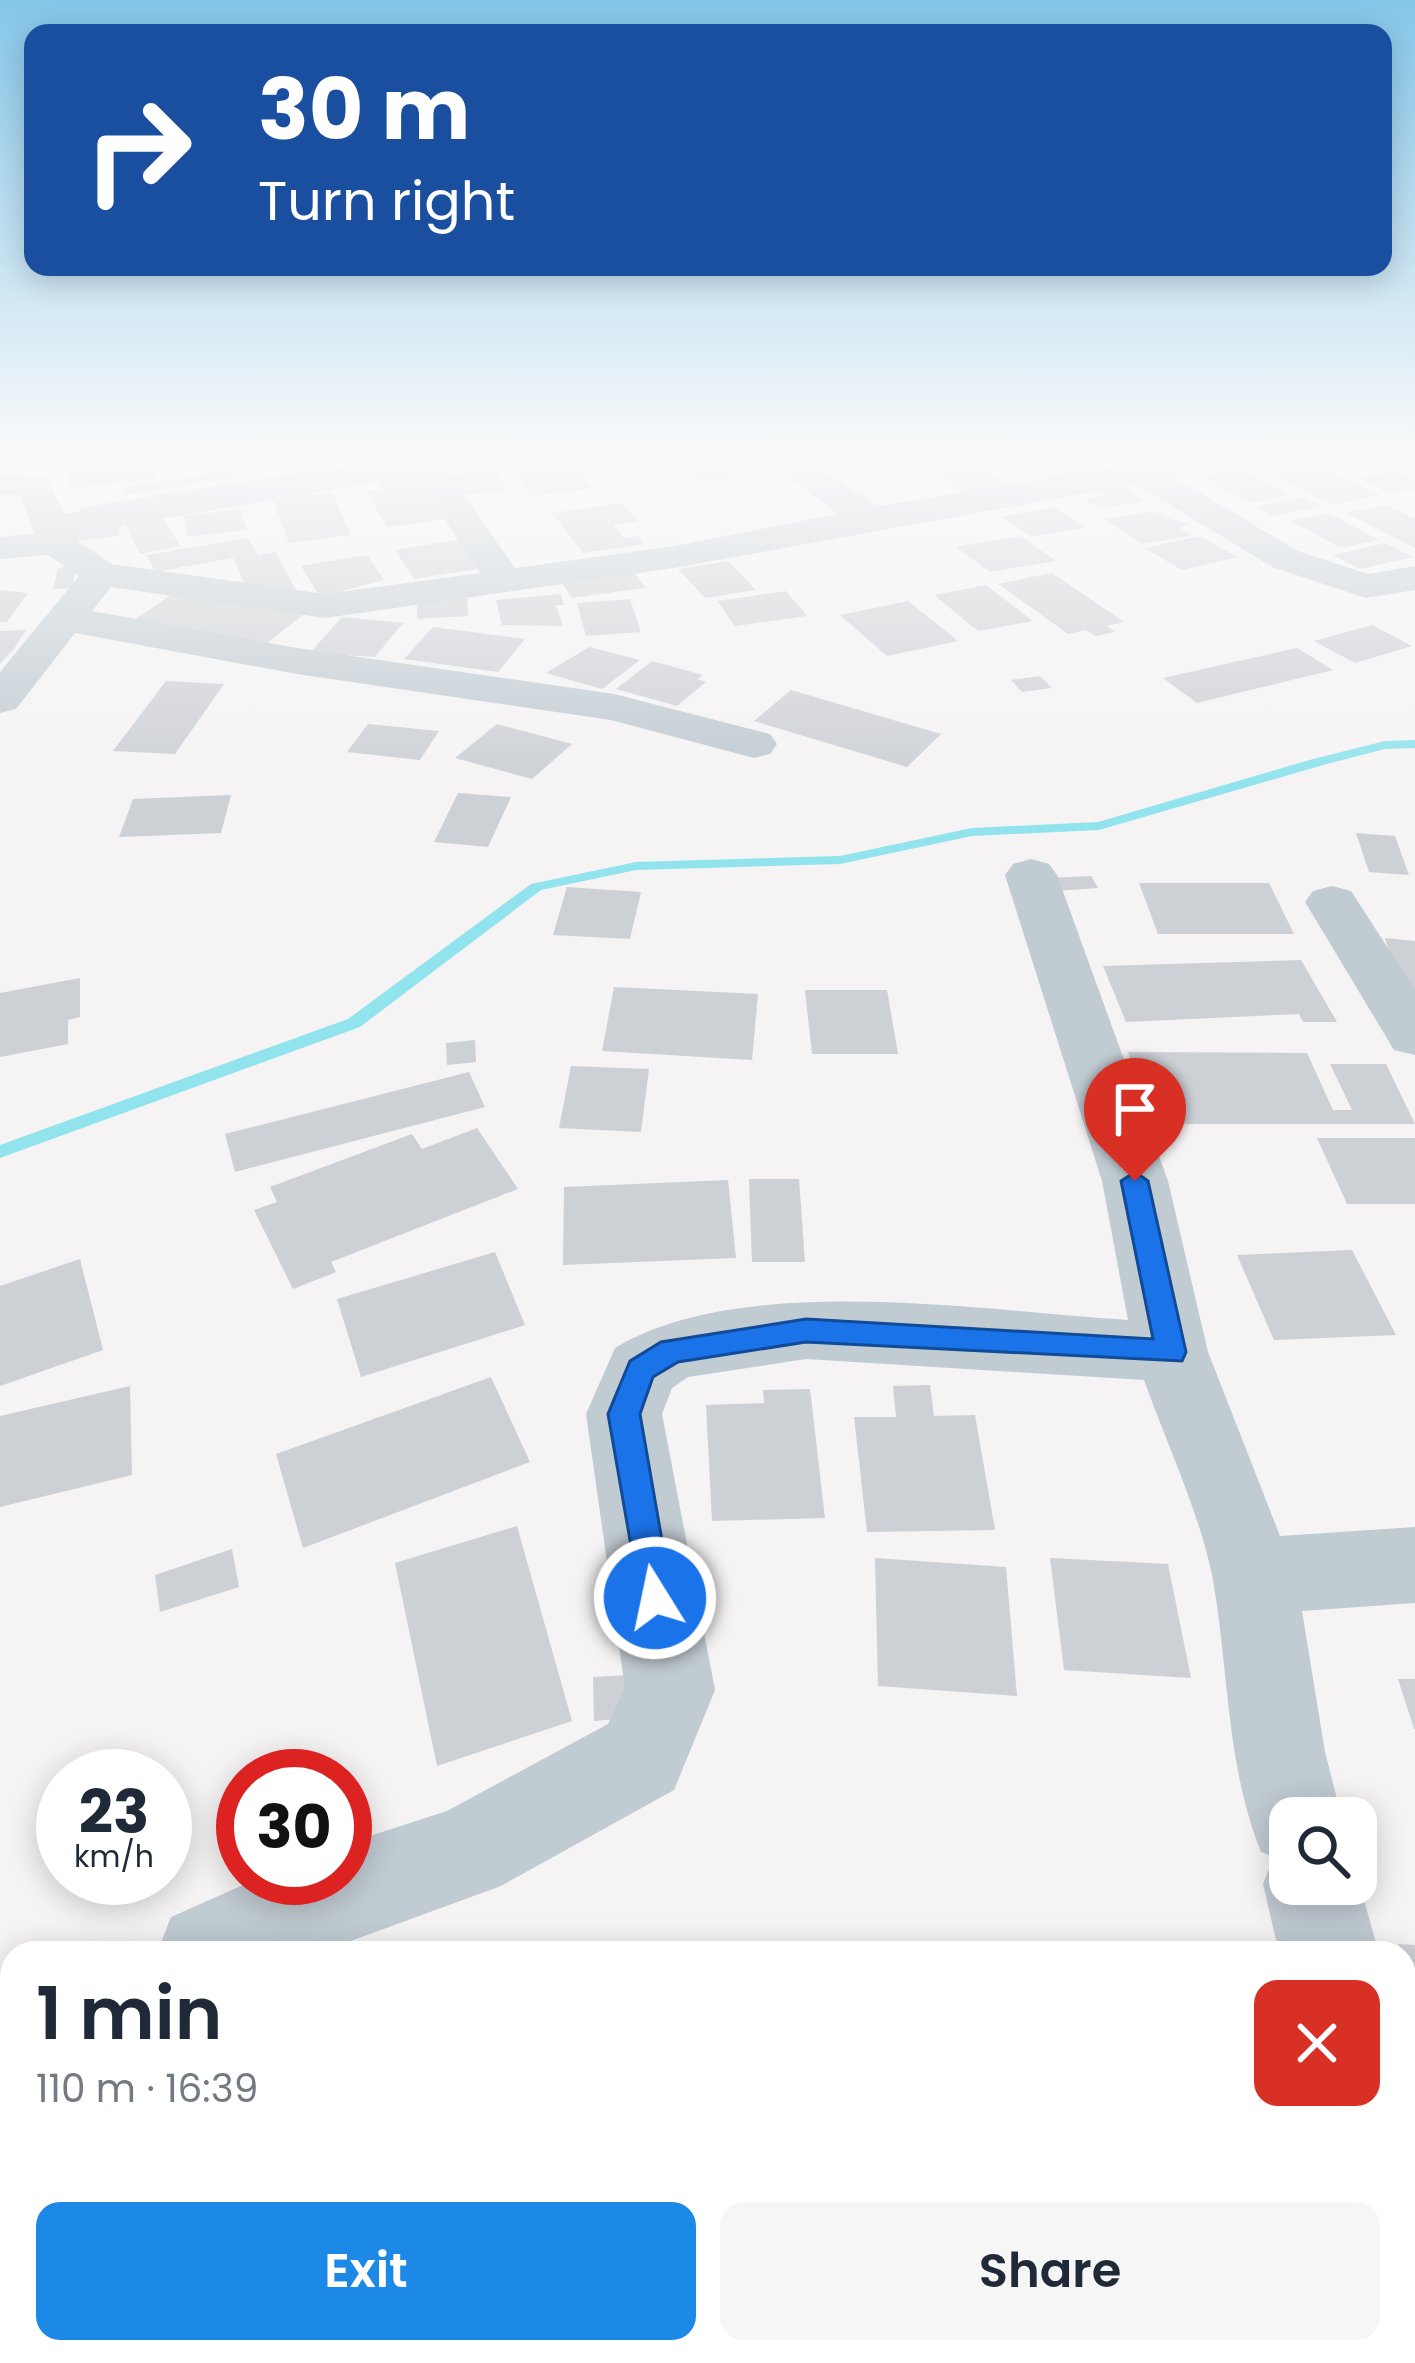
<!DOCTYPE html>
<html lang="en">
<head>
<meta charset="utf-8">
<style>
  :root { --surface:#fff; --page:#f6f6f7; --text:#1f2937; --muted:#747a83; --accent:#1c89e6 }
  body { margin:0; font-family:Poppins,sans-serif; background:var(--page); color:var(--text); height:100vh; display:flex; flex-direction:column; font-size:45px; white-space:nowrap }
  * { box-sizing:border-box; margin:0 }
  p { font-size:39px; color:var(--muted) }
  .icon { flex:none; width:66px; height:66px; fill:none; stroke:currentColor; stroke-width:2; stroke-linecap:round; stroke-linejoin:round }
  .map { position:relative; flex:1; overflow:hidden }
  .side { position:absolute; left:0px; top:1941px; width:1416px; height:423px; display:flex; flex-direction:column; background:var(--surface); border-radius:36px 36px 0 0; box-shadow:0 6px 30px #0003 }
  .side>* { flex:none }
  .hud { position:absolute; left:24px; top:24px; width:1368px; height:252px; border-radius:24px; box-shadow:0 6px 30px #0003; background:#1a4fa0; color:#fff; overflow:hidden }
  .tools { position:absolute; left:1269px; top:1797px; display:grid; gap:24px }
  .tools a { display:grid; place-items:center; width:108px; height:108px; border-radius:24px; background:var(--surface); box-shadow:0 6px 30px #0003; font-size:60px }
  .speed { position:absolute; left:36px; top:1749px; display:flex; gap:24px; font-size:60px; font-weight:700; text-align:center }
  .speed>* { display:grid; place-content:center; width:156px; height:156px; border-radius:50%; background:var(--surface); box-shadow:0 6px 30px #0003; line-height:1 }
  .speed small { font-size:30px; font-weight:400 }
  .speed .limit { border:18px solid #d22; background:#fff; color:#111 }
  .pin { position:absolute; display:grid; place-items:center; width:102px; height:102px; color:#fff; margin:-123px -51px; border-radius:50% 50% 50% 0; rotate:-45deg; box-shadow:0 0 12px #0007 }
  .pin .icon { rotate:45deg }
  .me { position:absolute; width:132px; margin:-66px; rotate:350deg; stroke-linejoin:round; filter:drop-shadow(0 0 9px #0008) }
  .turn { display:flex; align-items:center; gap:42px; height:252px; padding:0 36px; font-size:54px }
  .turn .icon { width:156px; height:156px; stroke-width:2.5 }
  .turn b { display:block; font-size:84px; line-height:102px }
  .round { display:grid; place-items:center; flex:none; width:126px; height:126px; border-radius:24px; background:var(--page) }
  .overview { display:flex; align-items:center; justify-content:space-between; height:204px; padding:0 36px }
  h1 { font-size:72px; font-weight:600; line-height:90px }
  .cta { display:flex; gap:24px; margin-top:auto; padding:24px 36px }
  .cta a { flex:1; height:138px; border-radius:24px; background:var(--accent); color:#fff; font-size:48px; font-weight:600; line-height:138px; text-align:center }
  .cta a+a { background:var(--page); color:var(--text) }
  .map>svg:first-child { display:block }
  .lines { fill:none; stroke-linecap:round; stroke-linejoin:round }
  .stream { fill:#91e3ed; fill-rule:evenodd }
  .building { fill:#cdd0d5 }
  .minor { fill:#c1cbd2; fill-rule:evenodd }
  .route { fill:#1a73e8; stroke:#114b97; stroke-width:3 }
</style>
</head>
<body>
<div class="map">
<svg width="1415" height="2363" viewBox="0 0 1415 2363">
  <rect width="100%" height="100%" fill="#f5f3f3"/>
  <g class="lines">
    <path class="stream" d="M 1415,740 L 1415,748 L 1385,749 L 1323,765 L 1099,830 L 972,836 L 840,864 L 636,870 L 541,890 L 360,1027 L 0,1158 L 0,1145 L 348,1019 L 531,884 L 636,862 L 840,856 L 972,828 L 1098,822 L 1313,759 L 1385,741 Z"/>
  </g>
  <path class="building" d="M 120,456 L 154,456 L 156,479 L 69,488 L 70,470 L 120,465 Z
    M 640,456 L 650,465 L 604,472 L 588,458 Z
    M 737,456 L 756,473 L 702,481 L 682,461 Z
    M 910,456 L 964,456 L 1009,484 L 964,492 Z
    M 994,456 L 1059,456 L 1095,475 L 1055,482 L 1046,476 L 1066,473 L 1053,466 L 1021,472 Z
    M 1306,459 L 1380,495 L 1331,505 L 1258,468 Z
    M 284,461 L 289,468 L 124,495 L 121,488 Z
    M 576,465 L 593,488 L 531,496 L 516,472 Z
    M 1240,469 L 1290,495 L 1252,503 L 1202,476 Z
    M 497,470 L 509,490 L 453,496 L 443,476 Z
    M 1397,471 L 1415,480 L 1415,489 L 1389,493 L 1358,478 Z
    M 301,472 L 306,478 L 82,515 L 78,508 Z
    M 417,475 L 445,519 L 387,527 L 366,491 L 382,489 L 377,481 Z
    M 1118,484 L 1146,501 L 1100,509 L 1084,499 L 1107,495 L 1096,489 Z
    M 332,492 L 351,535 L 289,543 L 273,499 Z
    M 1305,497 L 1322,506 L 1272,516 L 1255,507 Z
    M 622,503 L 638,521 L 613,525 L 624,538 L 638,536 L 645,544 L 583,553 L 552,513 Z
    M 1387,505 L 1415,519 L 1415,548 L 1346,513 Z
    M 1054,507 L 1086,527 L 1033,537 L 1002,517 Z
    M 240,509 L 247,530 L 188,537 L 183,516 Z
    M 1153,511 L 1189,525 L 1179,527 L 1192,536 L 1142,544 L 1104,519 Z
    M 1329,513 L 1379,540 L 1341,548 L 1291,521 Z
    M 163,517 L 180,546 L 140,554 L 125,524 Z
    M 118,522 L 120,536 L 75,541 L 73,528 Z
    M 1021,536 L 1056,561 L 990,572 L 956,547 Z
    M 1199,536 L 1238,557 L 1182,570 L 1144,548 Z
    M 247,538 L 258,555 L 276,552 L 297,593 L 251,599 L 233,558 L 155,572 L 147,555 Z
    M 462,539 L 483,568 L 414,579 L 395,550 Z
    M 1385,543 L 1413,557 L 1360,569 L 1333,555 Z
    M 367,555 L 384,580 L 320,597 L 301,566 Z
    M 728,561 L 756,590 L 705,598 L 678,569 Z
    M 76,566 L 72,588 L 53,589 L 58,568 Z
    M 634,571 L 645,588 L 572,598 L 561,581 Z
    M 1052,573 L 1124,622 L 1106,626 L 1115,632 L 1095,636 L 1086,630 L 1068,634 L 998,584 Z
    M 986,585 L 1033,621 L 978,631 L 934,595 Z
    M 0,590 L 28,593 L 7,622 L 0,622 Z
    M 786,591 L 807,616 L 735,626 L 717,601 Z
    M 175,592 L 303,615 L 264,645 L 133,621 Z
    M 467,594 L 468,616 L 417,619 L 417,597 Z
    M 561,594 L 564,605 L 556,605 L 563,626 L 502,625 L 496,600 Z
    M 630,599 L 641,632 L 586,636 L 577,603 Z
    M 908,601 L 958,641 L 887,656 L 840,615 Z
    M 342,617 L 403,623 L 375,657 L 310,653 Z
    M 1372,625 L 1412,646 L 1355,663 L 1314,641 Z
    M 433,627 L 525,639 L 498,672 L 404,659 Z
    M 26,630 L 13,650 L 0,664 L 0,631 Z
    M 589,647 L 640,660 L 602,689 L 546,673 Z
    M 1297,648 L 1333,670 L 1197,703 L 1163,678 Z
    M 652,661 L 703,675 L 697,679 L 706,682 L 677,706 L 616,689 Z
    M 1040,676 L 1052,688 L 1022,692 L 1011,680 Z
    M 166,681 L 224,684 L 175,754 L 113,751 Z
    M 791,690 L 941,734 L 907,767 L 754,721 Z
    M 368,724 L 439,731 L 420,760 L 347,752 Z
    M 497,724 L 572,744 L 532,779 L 455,758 Z
    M 458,793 L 511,797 L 488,847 L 434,842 Z
    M 231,795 L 221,833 L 119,837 L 133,799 Z
    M 1356,833 L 1395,836 L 1409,875 L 1369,872 Z
    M 1091,876 L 1098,888 L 1054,891 L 1049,878 Z
    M 1139,883 L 1269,883 L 1294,934 L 1158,934 Z
    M 567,887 L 641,892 L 630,939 L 553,935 Z
    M 1385,938 L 1415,941 L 1415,992 L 1401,991 Z
    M 1301,960 L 1337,1022 L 1303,1022 L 1299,1014 L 1126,1022 L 1103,966 Z
    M 80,978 L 80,1017 L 68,1020 L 68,1044 L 0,1057 L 0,993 Z
    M 614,987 L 758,994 L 752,1060 L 602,1051 Z
    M 805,990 L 887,990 L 898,1054 L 812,1054 Z
    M 475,1040 L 476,1062 L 447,1065 L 446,1043 Z
    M 1128,1052 L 1307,1053 L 1333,1110 L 1352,1110 L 1330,1064 L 1386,1064 L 1415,1124 L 1164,1124 L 1155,1098 L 1143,1098 Z
    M 571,1066 L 649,1069 L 641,1132 L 559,1128 Z
    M 469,1072 L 485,1107 L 235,1172 L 225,1134 Z
    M 477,1128 L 518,1189 L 331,1262 L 336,1272 L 293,1289 L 254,1210 L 277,1202 L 270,1187 L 412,1134 L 422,1149 Z
    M 1317,1138 L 1415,1138 L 1415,1204 L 1347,1204 Z
    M 749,1179 L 799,1179 L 805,1262 L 752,1262 Z
    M 728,1180 L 736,1258 L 563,1265 L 564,1187 Z
    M 1352,1250 L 1396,1335 L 1274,1340 L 1237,1255 Z
    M 495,1252 L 525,1325 L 361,1377 L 337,1299 Z
    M 80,1259 L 103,1350 L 0,1386 L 0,1286 Z
    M 491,1377 L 530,1462 L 303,1548 L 276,1454 Z
    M 930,1385 L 934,1416 L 975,1415 L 995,1530 L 867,1532 L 854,1417 L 896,1417 L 893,1386 Z
    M 130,1386 L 132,1475 L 0,1507 L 0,1416 Z
    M 810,1389 L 825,1518 L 712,1521 L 706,1405 L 764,1403 L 763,1390 Z
    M 517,1526 L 572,1721 L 437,1766 L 395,1563 Z
    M 232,1549 L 239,1587 L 160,1612 L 155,1575 Z
    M 875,1558 L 1006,1567 L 1017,1696 L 878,1686 Z
    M 1050,1558 L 1168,1564 L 1191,1678 L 1064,1670 Z
    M 628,1675 L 630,1718 L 594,1721 L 593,1677 Z
    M 1398,1679 L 1415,1679 L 1415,1729 L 1414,1729 Z
    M 1398,1944 L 1415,1945 L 1415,2000 L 1404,1953 Z
    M 78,2352 L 276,2352 L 277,2363 L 78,2363 Z
    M 327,2352 L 534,2352 L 536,2363 L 328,2363 Z
    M 570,2352 L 771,2352 L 743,2363 L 572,2363 Z"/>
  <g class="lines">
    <path class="minor" d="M 409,456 L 486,456 L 481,463 L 446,470 L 515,568 L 674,546 L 838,514 L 760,456 L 799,456 L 879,506 L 1180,456 L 1257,456 L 1252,463 L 1174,477 L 1298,551 L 1368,574 L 1415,566 L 1415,590 L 1366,598 L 1272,567 L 1136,484 L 674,568 L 325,618 L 111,587 L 92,611 L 297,648 L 614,694 L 770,734 L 777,744 L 770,754 L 754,758 L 611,720 L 297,674 L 75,633 L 16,709 L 0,713 L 0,672 L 79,576 L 48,555 L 0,559 L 0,537 L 34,534 L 21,495 L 0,495 L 0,475 L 47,477 L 64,514 ZM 416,475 L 480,573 L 325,594 L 112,564 L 76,540 L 81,533 Z
      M 1031,859 L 1049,864 L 1057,875 L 1168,1181 L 1208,1352 L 1280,1536 L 1415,1527 L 1415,1603 L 1302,1611 L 1325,1752 L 1342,1818 L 1290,1818 L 1290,1884 L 1356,1884 L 1356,1872 L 1379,1953 L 1279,1953 L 1263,1884 L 1274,1857 L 1261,1852 C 1226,1765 1229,1672 1213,1580 C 1201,1516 1166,1442 1144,1380 L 806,1359 L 688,1377 L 672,1388 L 662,1414 L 715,1690 L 674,1790 L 501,1886 L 318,1953 L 157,1953 L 171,1917 L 259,1878 L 345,1878 L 345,1844 L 447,1811 L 608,1724 L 625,1688 L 586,1414 L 615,1348 C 743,1271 981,1311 1128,1320 L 1102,1181 L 1005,875 L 1013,864 Z
      M 1332,886 L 1351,891 L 1415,990 L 1415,1055 L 1394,1050 L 1305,902 L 1313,891 Z
      M 12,1999 L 12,2107 L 0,2112 L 0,2004 Z
      M 1404,2188 L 1415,2192 L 1415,2345 L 1404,2340 Z"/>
  </g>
  <linearGradient id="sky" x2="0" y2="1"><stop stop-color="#85c7ea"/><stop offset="0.58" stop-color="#fafafa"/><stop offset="1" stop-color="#fafafa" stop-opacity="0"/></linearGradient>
  <rect width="1415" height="787" fill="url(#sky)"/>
  <path class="route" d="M 1135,1172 L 1148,1181 L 1186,1352 L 1182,1361 L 806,1342 L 678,1362 L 653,1377 L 640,1414 L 672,1598 L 667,1609 L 655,1614 L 642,1609 L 608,1414 L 630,1361 L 661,1342 L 806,1319 L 1153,1339 L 1121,1181 Z"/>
</svg>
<div class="tools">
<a><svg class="icon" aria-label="search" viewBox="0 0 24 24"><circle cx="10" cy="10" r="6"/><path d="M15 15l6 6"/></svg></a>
</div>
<div class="speed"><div>23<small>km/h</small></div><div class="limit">30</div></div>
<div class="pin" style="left:1135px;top:1181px;background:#d93025"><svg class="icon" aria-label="arrive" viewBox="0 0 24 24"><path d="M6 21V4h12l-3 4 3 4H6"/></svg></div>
<svg class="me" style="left:655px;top:1598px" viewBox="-20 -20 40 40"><circle r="17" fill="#1a73e8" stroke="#fff" stroke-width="3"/><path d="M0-11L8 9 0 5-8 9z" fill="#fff"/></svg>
<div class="hud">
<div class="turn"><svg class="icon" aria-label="right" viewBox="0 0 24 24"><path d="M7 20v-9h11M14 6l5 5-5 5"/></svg><div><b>30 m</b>Turn right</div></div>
</div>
<section class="side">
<div class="overview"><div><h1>1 min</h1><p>110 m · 16:39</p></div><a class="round" style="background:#d93025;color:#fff"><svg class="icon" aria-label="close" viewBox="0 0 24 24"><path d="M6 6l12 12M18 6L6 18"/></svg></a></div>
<div class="cta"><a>Exit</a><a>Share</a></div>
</section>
</div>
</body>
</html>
